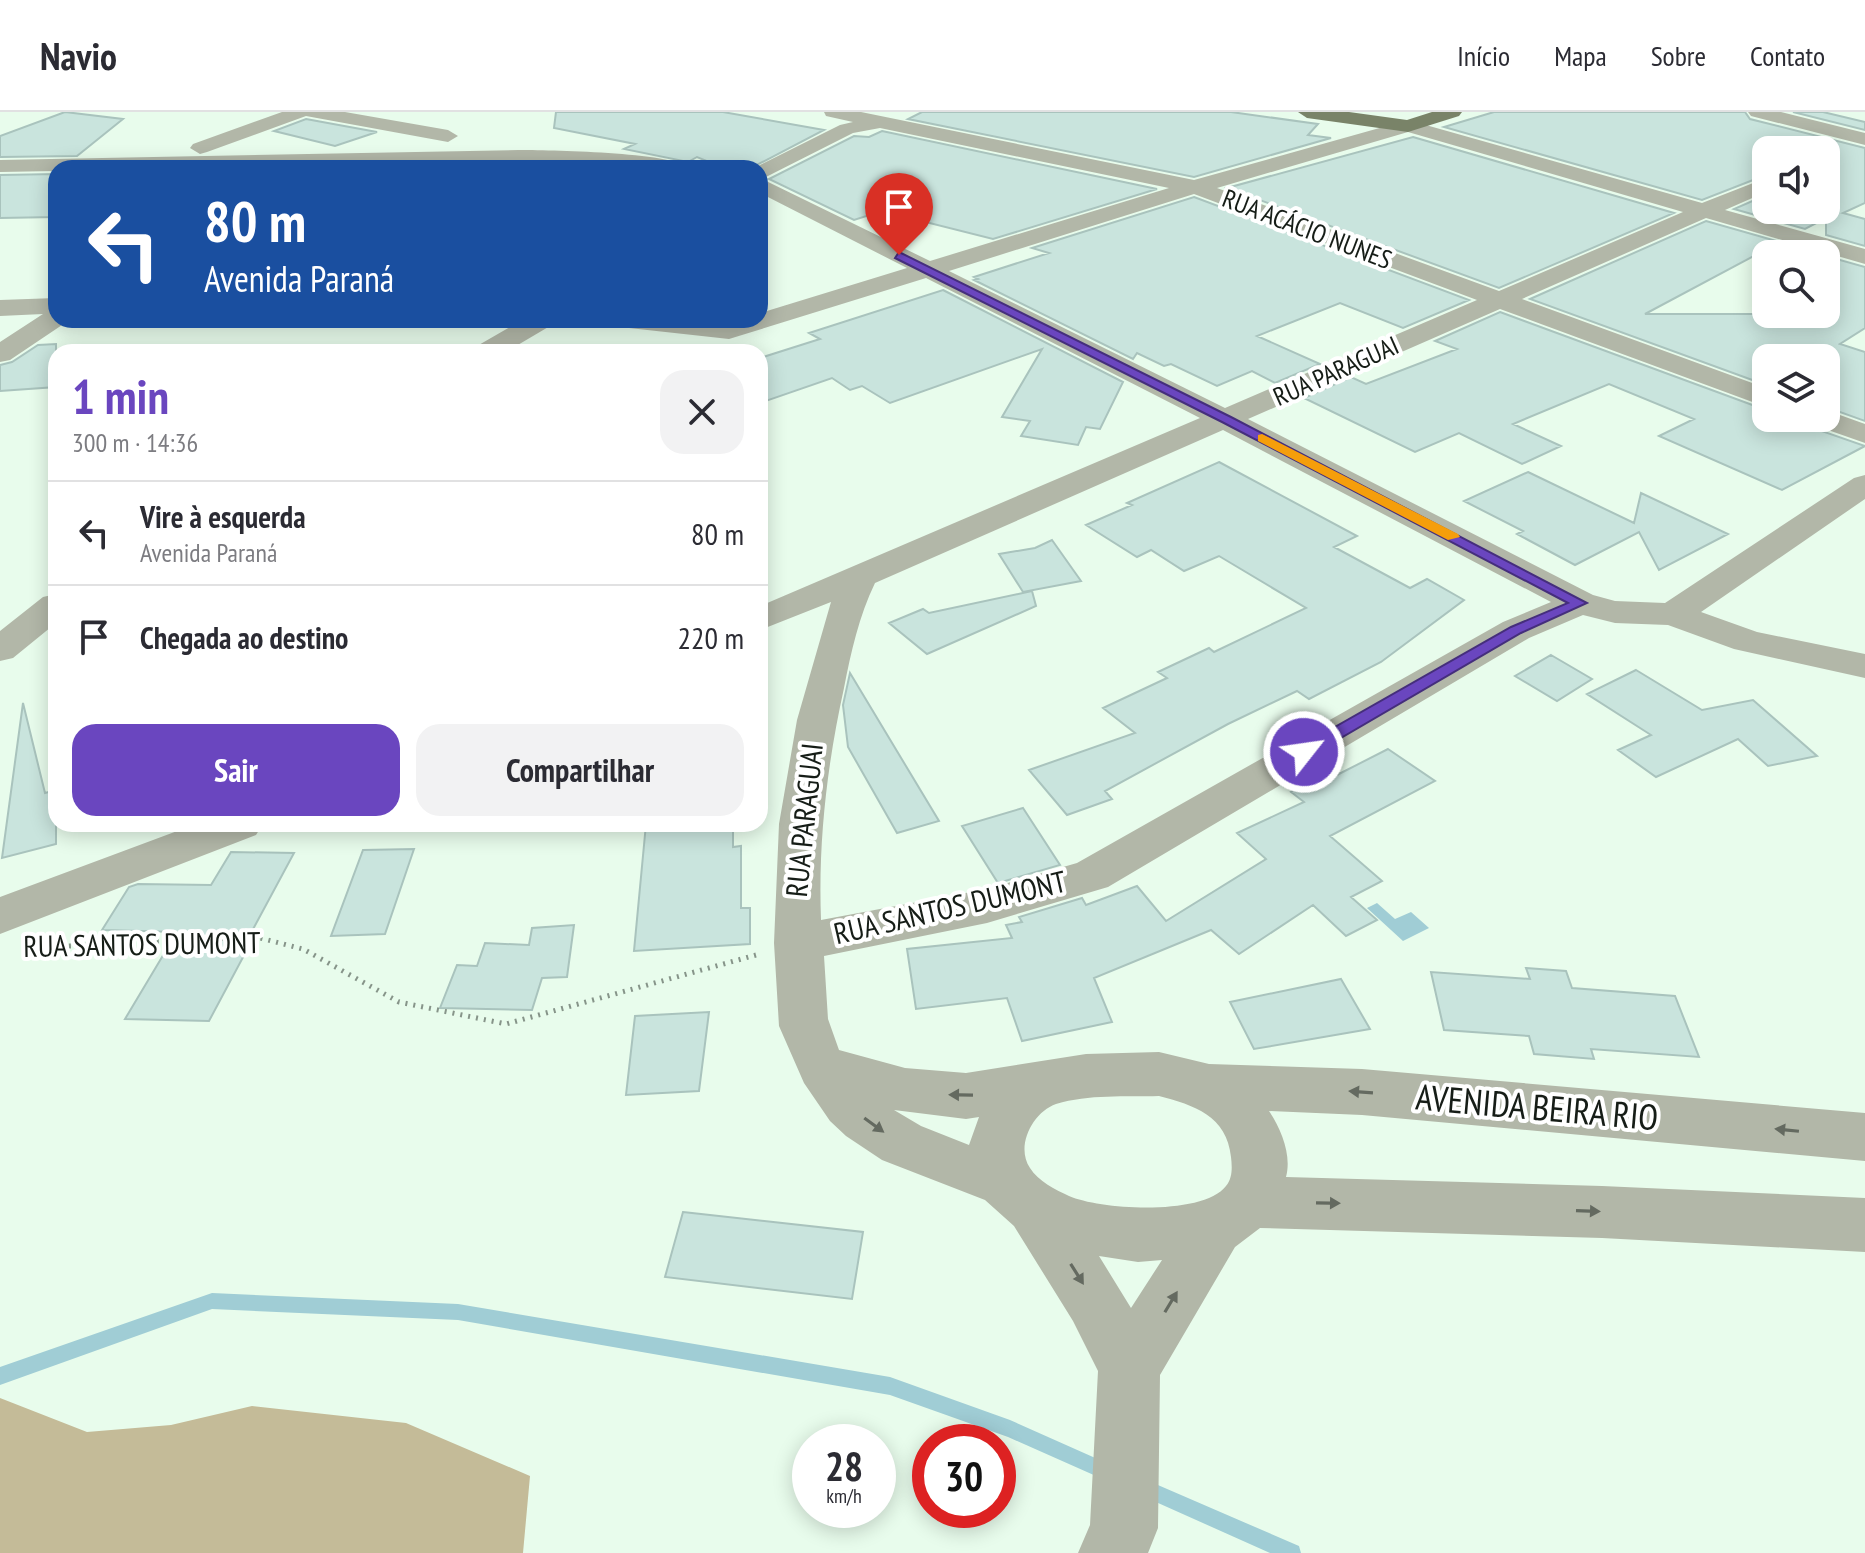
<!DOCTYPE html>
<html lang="pt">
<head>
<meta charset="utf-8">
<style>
  :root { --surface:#fff; --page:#f2f2f3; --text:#2b2b33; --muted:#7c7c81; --line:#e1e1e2; --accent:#6a46bf }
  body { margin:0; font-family:"PT Sans Narrow",sans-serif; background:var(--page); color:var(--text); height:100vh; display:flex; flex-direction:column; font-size:30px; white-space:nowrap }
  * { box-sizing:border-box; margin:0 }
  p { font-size:26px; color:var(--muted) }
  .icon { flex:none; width:44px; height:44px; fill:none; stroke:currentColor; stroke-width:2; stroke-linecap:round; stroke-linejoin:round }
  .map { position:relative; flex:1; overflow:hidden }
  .sheet { position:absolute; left:48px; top:232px; width:720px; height:488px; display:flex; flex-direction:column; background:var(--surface); border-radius:24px; box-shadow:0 4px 20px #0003 }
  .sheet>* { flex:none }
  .banner { position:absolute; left:48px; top:48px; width:720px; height:168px; border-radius:24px; box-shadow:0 4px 20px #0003; background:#1a4fa0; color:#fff; overflow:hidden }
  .tools { position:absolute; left:1752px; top:24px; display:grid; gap:16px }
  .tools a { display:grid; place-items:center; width:88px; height:88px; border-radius:16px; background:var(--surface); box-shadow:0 4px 20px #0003; font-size:40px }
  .speed { position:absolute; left:792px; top:1312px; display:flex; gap:16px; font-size:40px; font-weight:700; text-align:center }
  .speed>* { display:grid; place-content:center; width:104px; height:104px; border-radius:50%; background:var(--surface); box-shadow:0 4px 20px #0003; line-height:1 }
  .speed small { font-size:20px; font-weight:400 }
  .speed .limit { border:12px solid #d22; background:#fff; color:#111 }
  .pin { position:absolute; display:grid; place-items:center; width:68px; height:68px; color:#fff; margin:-82px -34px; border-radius:50% 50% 50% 0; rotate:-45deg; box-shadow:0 0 8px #0007 }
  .pin .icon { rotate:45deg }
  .me { position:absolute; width:88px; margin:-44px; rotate:60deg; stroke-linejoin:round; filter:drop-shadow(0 0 6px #0008) }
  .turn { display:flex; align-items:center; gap:28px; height:168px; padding:0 24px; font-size:36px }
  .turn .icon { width:104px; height:104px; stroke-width:2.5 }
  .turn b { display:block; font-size:56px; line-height:68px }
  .round { display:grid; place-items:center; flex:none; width:84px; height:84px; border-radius:24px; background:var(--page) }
  .overview { display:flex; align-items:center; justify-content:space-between; height:136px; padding:0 24px }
  h1 { font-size:48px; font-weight:700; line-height:60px; color:var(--accent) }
  .primary-button { display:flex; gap:16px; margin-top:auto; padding:16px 24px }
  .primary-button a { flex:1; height:92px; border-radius:24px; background:var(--accent); color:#fff; font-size:32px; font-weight:700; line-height:92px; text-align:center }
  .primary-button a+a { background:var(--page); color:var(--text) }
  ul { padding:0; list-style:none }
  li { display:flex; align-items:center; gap:24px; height:104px; padding:0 24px; border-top:2px solid var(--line) }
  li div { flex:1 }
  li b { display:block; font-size:30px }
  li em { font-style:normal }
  header { display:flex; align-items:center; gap:48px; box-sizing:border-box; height:112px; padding:0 40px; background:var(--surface); border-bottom:2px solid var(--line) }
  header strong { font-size:38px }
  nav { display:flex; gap:44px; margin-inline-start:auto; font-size:28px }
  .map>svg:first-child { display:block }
  .forest { fill:#c4bb98 }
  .water { fill:#a0cdd5 }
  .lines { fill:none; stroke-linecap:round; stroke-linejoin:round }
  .stream { fill:#a0cdd5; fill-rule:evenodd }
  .building { fill:#c9e4dd; stroke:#a9c3bd; stroke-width:2 }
  .path { stroke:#869489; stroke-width:5; stroke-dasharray:2 6; stroke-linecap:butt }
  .minor { fill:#b2b7a8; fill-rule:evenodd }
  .major { fill:#798368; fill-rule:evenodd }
  .oneway { fill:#646a60 }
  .route { fill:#6a46bf; stroke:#452e7c; stroke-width:2 }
  .slow { fill:#f59e0b }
  .labels { text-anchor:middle; stroke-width:8; stroke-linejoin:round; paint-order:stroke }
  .far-street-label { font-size:26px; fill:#161d17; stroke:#fff }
  .street-label { font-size:30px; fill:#161d17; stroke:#fff }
  .near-street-label { font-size:36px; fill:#161d17; stroke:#fff }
</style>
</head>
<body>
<header>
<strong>Navio</strong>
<nav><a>Início</a><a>Mapa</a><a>Sobre</a><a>Contato</a></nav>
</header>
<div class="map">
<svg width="1865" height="1441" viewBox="0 0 1865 1441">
  <rect width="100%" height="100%" fill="#e8fcec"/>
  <path class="forest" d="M 0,1286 L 87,1320 L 171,1313 L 252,1294 L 406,1311 L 530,1364 L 523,1441 L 0,1441 Z"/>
  <path class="water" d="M 1377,791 L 1395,807 L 1411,800 L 1429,816 L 1403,829 L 1367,796 Z"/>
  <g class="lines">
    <path class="stream" d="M 212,1181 L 458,1192 L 890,1265 L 1010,1308 L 1111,1353 L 1114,1359 L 1111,1365 L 1105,1368 L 1008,1325 L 890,1283 L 458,1208 L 212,1197 L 0,1273 L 0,1255 Z
      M 1144,1367 L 1299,1434 L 1301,1441 L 1270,1441 L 1138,1382 L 1135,1376 L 1138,1370 Z"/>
  </g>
  <path class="building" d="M 65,0 L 123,7 L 77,44 L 0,45 L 0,24 Z
    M 556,0 L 723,0 L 824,18 L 751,56 L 724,56 L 697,45 L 688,50 L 624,37 L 635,32 L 554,16 Z
    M 922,0 L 1231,0 L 1318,12 L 1308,23 L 1331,26 L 1194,65 L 908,7 Z
    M 1494,0 L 1745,0 L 1750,7 L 1865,36 L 1865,91 L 1843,101 L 1865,107 L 1865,134 L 1826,123 L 1826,106 L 1805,117 L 1734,97 L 1766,83 L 1766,98 L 1826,98 L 1826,38 L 1766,38 L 1766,63 L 1702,88 L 1444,15 Z
    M 1793,0 L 1823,0 L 1865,10 L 1865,18 Z
    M 306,7 L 377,20 L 335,34 L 274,19 Z
    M 882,19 L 1157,77 L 993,127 L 882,99 L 854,108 L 769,67 L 854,24 L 869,25 Z
    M 1413,25 L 1674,101 L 1499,176 L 1227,76 Z
    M 56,62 L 56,105 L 0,106 L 0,63 Z
    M 1194,85 L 1469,188 L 1403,216 L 1340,191 L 1257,224 L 1320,252 L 1275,271 L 1252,259 L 1217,274 L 1171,252 L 1164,254 L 1137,241 L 1133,247 L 974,168 L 978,167 L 974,165 L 1049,141 L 1032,136 Z
    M 1706,109 L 1780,130 L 1645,202 L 1826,202 L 1826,144 L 1865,155 L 1865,216 L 1840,232 L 1865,240 L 1865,309 L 1826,295 L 1826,246 L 1766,246 L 1766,273 L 1530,187 Z
    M 943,178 L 1123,270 L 1100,317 L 1086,315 L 1078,333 L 1021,324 L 1030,309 L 1002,305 L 1042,237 L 890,291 L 862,274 L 850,278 L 832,266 L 760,291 L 760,246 L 820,227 L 809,221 Z
    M 1500,200 L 1766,298 L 1766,306 L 1803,306 L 1810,315 L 1865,334 L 1782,378 L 1659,324 L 1694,307 L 1609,272 L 1513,312 L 1561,334 L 1522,352 L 1459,321 L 1415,340 L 1304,286 L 1351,265 L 1366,272 L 1457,237 L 1435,229 Z
    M 56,232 L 56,275 L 0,279 L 0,253 L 12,250 L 38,233 Z
    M 1219,350 L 1357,424 L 1334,435 L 1410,476 L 1427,467 L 1464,488 L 1381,550 L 1309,587 L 1297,579 L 1228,612 L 1105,679 L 1112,687 L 1067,703 L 1029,658 L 1135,621 L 1103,596 L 1167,566 L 1158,560 L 1209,536 L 1214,540 L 1306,496 L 1219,444 L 1184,459 L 1151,438 L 1137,445 L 1086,413 L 1132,393 L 1127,391 Z
    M 1528,360 L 1634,411 L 1641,381 L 1728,422 L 1659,458 L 1639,420 L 1575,453 L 1517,422 L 1523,419 L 1464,389 Z
    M 1052,428 L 1081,469 L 1023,480 L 999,442 L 1035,436 Z
    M 1032,479 L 1036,494 L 927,542 L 889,511 L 923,497 L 929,501 Z
    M 1551,543 L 1592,567 L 1557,589 L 1515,564 Z
    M 1636,558 L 1702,598 L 1753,588 L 1817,644 L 1768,654 L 1738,627 L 1656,665 L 1618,638 L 1651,623 L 1587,582 Z
    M 850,561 L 939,709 L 897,721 L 848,635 L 843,593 Z
    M 23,591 L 45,681 L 56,678 L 56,732 L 2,746 Z
    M 1388,637 L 1435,669 L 1330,724 L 1382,769 L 1351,785 L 1377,808 L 1346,824 L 1313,793 L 1239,842 L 1211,818 L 1094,866 L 1112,910 L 1022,929 L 1007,886 L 916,897 L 907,837 L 1012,826 L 1006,813 L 1022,810 L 1019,805 L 1082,786 L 1086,793 L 1137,774 L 1166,809 L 1266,747 L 1237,721 L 1304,690 L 1291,680 L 1329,660 L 1335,664 Z
    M 1023,696 L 1060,753 L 998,771 L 962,714 Z
    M 646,712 L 733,712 L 733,735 L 741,734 L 741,796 L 750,796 L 750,832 L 634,839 Z
    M 414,737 L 385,822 L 331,824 L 363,738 Z
    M 231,740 L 294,741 L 244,834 L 249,834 L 209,909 L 125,907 L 177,820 L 102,818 L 129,775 L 138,772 L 211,773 Z
    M 574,813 L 567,865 L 542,866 L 532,898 L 440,896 L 457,853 L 477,854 L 485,831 L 529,833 L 532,816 Z
    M 1526,856 L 1566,859 L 1572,876 L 1675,884 L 1699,945 L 1591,937 L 1594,947 L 1534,942 L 1529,924 L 1444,918 L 1431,860 L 1530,867 Z
    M 1341,867 L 1370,917 L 1254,937 L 1230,890 Z
    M 709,900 L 699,979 L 626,983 L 635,904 Z
    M 683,1100 L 863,1120 L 852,1187 L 665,1165 Z"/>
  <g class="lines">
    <path class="path" d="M 29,836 L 256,825 L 303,837 L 399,890 L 506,912 L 756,843"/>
    <path class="minor" d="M 282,0 L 345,0 L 448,18 L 458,24 L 448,30 L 306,4 L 207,40 L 200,42 L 190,36 L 193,32 Z
      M 824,0 L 861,0 L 1194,68 L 1408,8 L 1702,91 L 1766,66 L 1766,80 L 1725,98 L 1865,137 L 1865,152 L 1706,106 L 1522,187 L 1766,276 L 1766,295 L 1500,197 L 1248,307 L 1593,483 L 1615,489 L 1665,491 L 1854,366 L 1865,363 L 1865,387 L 1701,500 L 1757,520 L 1865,542 L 1865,566 L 1734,537 L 1668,513 L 1615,511 L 1583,503 L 1529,526 L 1108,775 L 987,811 L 824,844 L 828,907 L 839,938 L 905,956 L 966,961 L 1086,942 L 1159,940 L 1209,952 L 1362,957 L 1865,1001 L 1865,1049 L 1362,1003 L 1269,999 C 1281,1017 1292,1043 1286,1065 L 1602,1074 L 1865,1086 L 1865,1140 L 1602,1126 L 1260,1116 L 1235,1135 L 1160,1263 L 1158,1416 L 1148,1441 L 1078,1441 L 1090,1413 L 1098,1259 L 1073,1209 L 1014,1114 L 985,1088 L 882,1048 L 846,1024 L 830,1009 L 804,971 L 779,914 L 774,831 L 779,712 L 797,608 L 831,490 L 760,518 L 760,494 L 1200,306 L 926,166 L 729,227 L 611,214 L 607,208 L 728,211 L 760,208 L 760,201 L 907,156 L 760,81 L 760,56 L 754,56 L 840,13 L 853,10 L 826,4 ZM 880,16 L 1169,76 L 930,149 L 762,67 L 853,21 ZM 1408,20 L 1683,100 L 1499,179 L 1217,76 ZM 1194,82 L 1477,188 L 1225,296 L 949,159 ZM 1223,318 L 1551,490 L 1503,510 L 1077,751 L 987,777 L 821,808 C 818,730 827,653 844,576 C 851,540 859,504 875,471 ZM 1159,984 C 1194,993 1227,1004 1231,1045 C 1232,1054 1233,1066 1226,1074 C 1203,1104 1101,1098 1069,1084 C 1056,1078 1038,1069 1030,1056 C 1015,1034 1033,1000 1056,992 C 1089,982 1125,985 1159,984 ZM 894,998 L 966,1007 L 979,1005 L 969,1033 L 921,1014 ZM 1099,1144 L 1138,1150 L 1162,1148 L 1131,1196 Z
      M 1748,0 L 1781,0 L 1865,21 L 1865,33 L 1751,4 Z
      M 518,38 C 545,38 675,40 688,56 L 478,50 L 56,56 L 56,59 L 0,60 L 0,48 Z
      M 56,186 L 56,208 L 67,208 L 65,211 L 10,248 L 0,250 L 0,230 L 43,202 L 0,204 L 0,188 Z
      M 522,208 L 554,208 L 550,214 L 506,240 L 473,240 L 477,234 Z
      M 1826,298 L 1865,312 L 1865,331 L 1811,312 L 1806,306 L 1826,306 Z
      M 56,482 L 56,511 L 13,546 L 0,549 L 0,519 L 43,485 Z
      M 196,712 L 263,712 L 256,723 L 0,822 L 0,785 Z"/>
    <path class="major" d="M 1298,0 L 1349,0 L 1407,8 L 1432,0 L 1462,0 L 1459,4 L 1408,20 L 1307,6 Z"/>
  </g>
  <defs><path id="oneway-solid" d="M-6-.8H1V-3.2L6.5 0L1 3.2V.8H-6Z" transform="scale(2)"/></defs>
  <g class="oneway">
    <use href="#oneway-solid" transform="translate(1361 980) rotate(-176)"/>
    <use href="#oneway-solid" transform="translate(961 983) rotate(-179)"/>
    <use href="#oneway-solid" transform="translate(874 1013) rotate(36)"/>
    <use href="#oneway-solid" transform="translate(1787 1018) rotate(-174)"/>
    <use href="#oneway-solid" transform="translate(1328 1091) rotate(1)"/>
    <use href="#oneway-solid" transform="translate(1588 1099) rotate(2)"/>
    <use href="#oneway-solid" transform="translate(1077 1162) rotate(58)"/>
    <use href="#oneway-solid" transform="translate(1171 1190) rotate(-59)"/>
  </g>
  <path class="route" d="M 899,140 L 1231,305 L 1587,491 L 1521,521 L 1310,644 L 1298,644 L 1295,640 L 1298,636 L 1511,515 L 1568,491 L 1222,310 L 895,146 Z"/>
  <path class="slow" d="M 1262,322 L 1458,422 L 1460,425 L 1448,428 L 1258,329 L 1258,323 Z"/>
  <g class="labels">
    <g class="far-street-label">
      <text transform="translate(1307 117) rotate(21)" y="9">RUA ACÁCIO NUNES</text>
      <text transform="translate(1336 259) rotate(-24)" y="9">RUA PARAGUAI</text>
    </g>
    <g class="street-label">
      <text transform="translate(805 708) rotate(-84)" y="10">RUA PARAGUAI</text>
      <text transform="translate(950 796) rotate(-13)" y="10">RUA SANTOS DUMONT</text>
      <text transform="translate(142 833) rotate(-1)" y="10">RUA SANTOS DUMONT</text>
    </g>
    <g class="near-street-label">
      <text transform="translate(1537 995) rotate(5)" y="13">AVENIDA BEIRA RIO</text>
    </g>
  </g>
</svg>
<div class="tools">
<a><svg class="icon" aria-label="sound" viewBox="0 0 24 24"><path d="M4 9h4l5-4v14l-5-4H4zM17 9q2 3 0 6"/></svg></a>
<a><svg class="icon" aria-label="search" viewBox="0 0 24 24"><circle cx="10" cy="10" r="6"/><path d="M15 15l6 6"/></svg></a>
<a><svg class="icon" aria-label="layers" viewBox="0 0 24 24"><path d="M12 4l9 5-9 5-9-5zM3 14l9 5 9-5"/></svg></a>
</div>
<div class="speed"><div>28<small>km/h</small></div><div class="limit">30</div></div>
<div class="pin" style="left:899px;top:143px;background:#d93025"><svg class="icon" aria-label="arrive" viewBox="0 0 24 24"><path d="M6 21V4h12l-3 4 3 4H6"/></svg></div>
<svg class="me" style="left:1304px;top:640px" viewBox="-20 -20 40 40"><circle r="17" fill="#6a46bf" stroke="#fff" stroke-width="3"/><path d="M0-11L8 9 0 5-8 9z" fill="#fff"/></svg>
<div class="banner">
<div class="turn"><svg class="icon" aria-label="left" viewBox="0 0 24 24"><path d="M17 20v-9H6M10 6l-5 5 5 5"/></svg><div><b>80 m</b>Avenida Paraná</div></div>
</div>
<section class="sheet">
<div class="overview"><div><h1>1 min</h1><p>300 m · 14:36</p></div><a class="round"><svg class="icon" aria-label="close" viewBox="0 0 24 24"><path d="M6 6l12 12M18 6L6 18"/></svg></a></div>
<ul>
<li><svg class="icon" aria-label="left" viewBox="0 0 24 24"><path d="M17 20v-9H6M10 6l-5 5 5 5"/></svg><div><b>Vire à esquerda</b><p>Avenida Paraná</p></div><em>80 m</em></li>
<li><svg class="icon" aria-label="arrive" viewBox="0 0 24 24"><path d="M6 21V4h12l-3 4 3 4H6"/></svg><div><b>Chegada ao destino</b></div><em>220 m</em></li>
</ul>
<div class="primary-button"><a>Sair</a><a>Compartilhar</a></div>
</section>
</div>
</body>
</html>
